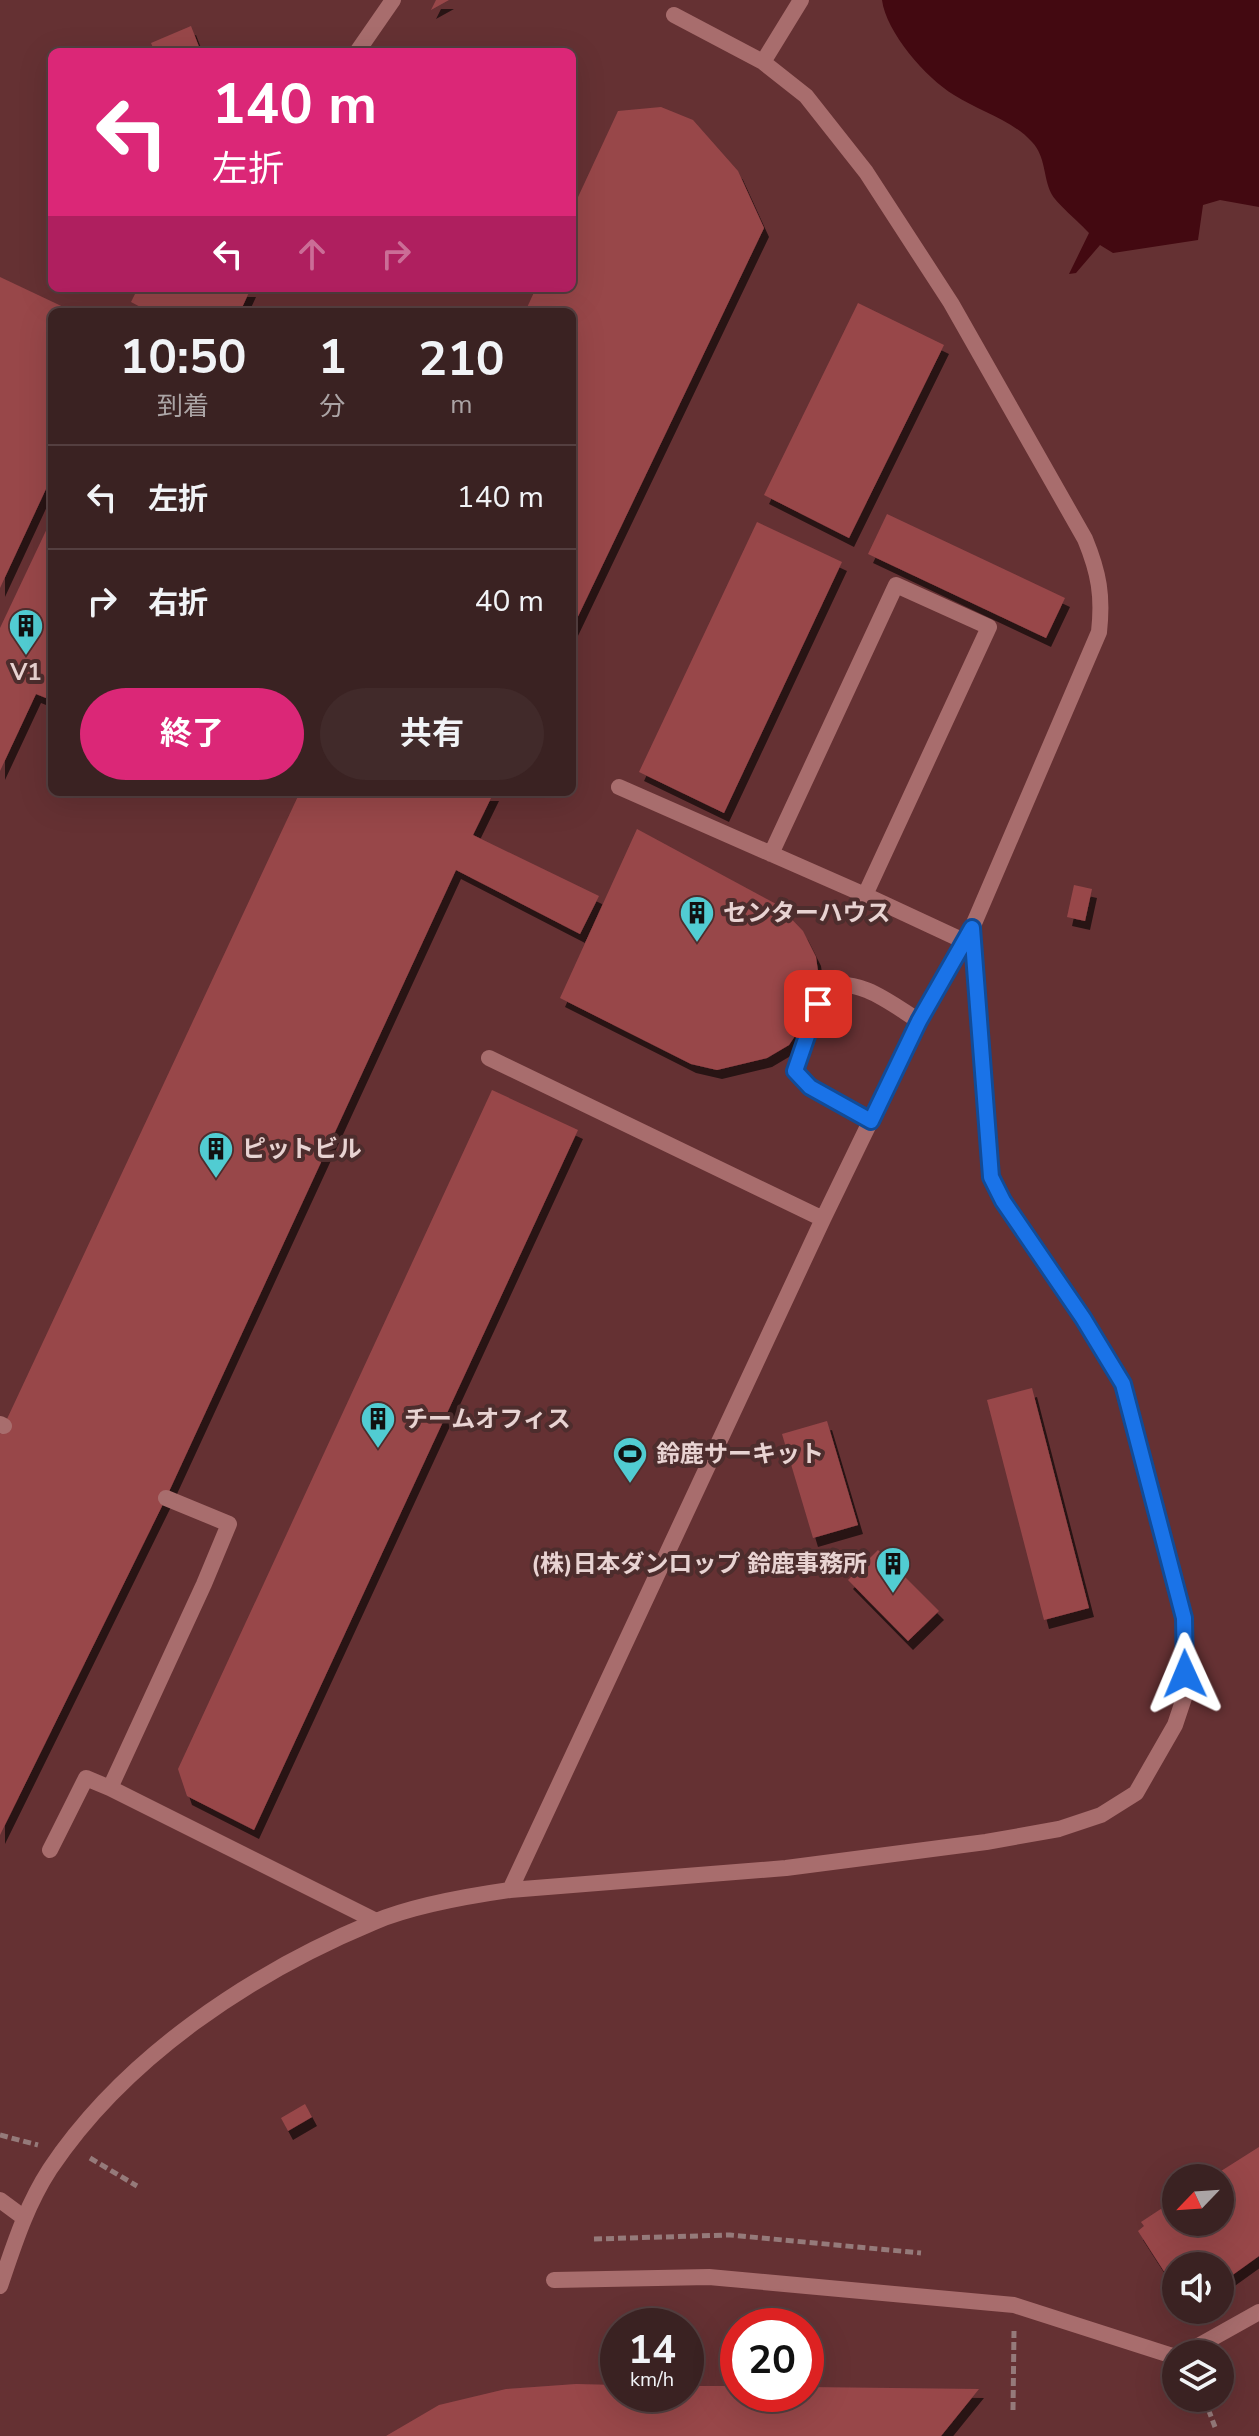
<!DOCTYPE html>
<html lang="ja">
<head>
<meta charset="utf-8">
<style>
  :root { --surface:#3a2222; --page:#412a2a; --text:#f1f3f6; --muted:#aba4a5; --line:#543f40; --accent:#db2777 }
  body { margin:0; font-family:"Nunito Sans","Noto Sans JP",sans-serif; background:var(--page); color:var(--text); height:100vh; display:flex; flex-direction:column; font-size:30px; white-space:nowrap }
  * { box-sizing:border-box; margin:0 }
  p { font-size:26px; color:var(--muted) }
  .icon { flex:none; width:44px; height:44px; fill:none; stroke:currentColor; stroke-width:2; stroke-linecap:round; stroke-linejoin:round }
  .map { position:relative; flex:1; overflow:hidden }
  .side { position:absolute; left:48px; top:308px; width:528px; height:488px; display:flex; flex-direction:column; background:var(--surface); border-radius:12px; box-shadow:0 8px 32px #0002,0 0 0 2px var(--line) }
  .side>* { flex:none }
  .guide { position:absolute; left:48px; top:48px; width:528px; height:244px; border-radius:12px; box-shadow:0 8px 32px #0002,0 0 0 2px var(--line); background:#db2777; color:#fff; overflow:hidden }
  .needle { width:52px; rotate:245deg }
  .buttons { position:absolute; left:1162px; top:2164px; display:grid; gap:16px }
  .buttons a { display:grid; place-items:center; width:72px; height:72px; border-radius:50%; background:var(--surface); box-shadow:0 8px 32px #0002,0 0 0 2px var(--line); font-size:40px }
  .speed { position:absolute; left:600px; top:2308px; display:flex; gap:16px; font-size:40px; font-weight:700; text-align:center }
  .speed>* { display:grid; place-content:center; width:104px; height:104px; border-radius:50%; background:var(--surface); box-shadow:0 8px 32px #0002,0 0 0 2px var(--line); line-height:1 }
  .speed small { font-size:20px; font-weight:400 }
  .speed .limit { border:12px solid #d22; background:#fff; color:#111 }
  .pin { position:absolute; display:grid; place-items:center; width:68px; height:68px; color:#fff; margin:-34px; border-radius:16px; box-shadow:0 4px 12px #0006 }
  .me { position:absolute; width:88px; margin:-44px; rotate:359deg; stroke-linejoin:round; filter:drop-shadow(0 0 6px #0008) }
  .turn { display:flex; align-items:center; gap:28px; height:168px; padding:0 32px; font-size:36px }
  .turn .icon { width:104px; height:104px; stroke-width:2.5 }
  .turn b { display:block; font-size:56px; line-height:68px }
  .lanes { display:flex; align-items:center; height:76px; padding:0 32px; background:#0003; justify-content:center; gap:40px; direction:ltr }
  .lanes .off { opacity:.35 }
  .eta { display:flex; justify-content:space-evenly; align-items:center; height:136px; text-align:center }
  .eta b { font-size:48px; font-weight:700; line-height:56px }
  .cta { display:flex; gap:16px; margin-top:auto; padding:16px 32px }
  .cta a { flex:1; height:92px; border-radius:48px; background:var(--accent); color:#fff; font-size:32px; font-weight:700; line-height:92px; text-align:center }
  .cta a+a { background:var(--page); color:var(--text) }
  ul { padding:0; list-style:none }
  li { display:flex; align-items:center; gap:24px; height:104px; padding:0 32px; border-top:2px solid var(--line) }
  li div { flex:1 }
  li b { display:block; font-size:30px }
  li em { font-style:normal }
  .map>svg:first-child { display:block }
  .green { fill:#653133; fill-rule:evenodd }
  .water { fill:#430911 }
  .building { fill:#98474a; filter:url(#shadow) }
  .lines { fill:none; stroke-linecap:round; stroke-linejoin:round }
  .path { stroke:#957a7a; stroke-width:5; stroke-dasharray:8 4; stroke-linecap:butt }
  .lane { stroke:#a86d6d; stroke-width:16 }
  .route-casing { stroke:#114b97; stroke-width:20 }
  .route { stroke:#1a73e8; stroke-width:14 }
  .labels { text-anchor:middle; stroke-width:8; stroke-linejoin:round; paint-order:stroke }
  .poi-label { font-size:24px; font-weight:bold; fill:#e8d3d2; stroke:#4d2d2d; text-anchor:start }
</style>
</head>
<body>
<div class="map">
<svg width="1259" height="2436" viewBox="0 0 1259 2436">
  <defs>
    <filter id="shadow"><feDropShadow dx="5" dy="9" stdDeviation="0" flood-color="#0009"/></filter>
  </defs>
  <rect width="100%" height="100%" fill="#4d2d2d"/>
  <path class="green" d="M 0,0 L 1259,0 L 1259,2436 L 0,2436 ZM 52,52 L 572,52 L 572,288 L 52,288 ZM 52,312 L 572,312 L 572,792 L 52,792 ZM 1176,2178 L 1220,2178 L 1220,2222 L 1176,2222 ZM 1176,2266 L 1220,2266 L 1220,2310 L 1176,2310 ZM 618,2326 L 686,2326 L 686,2394 L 618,2394 ZM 738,2326 L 806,2326 L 806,2394 L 738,2394 ZM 1176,2354 L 1220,2354 L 1220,2398 L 1176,2398 Z"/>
  <path class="water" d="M 882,0 L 1259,0 L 1259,207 L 1220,200 L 1203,205 L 1198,240 L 1113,253 L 1100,245 L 1076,273 L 1069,274 L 1089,233 C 1080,223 1055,202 1051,193 C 1043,176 1046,157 1032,142 C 1012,120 979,111 954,95 C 926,78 886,32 882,0 Z"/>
  <path class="building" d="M 436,0 L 449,0 L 431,10 Z
    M 191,26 L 201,52 L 155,52 L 151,43 Z
    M 661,107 L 693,120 L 738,171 L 764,228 L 572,629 L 572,312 L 525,312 L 536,288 L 572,288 L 572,210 L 618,111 Z
    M 0,277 L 74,312 L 52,312 L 52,476 L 0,588 Z
    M 138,288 L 251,288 L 240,312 L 150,312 L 131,302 Z
    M 858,303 L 944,345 L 849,538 L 764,495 Z
    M 887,514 L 1065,598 L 1046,638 L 868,554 Z
    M 52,518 L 52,685 L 46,698 L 36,694 L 0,771 L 0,628 Z
    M 757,522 L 842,562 L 724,813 L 639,772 Z
    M 300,792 L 494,792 L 473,835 L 599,896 L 580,934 L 456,870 L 166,1498 L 0,1835 L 0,1434 Z
    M 637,829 L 778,905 L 803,931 L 816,957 L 819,978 L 811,1012 L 789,1045 L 767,1058 L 717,1070 L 691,1064 L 560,998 Z
    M 1074,885 L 1092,889 L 1085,921 L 1067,917 Z
    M 492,1090 L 578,1130 L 254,1830 L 187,1796 L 178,1769 Z
    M 1032,1388 L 1089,1608 L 1044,1620 L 987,1400 Z
    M 827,1421 L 858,1525 L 813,1538 L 782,1434 Z
    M 878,1550 L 939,1611 L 908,1641 L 848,1580 Z
    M 305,2104 L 312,2117 L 288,2131 L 281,2118 Z
    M 1259,2147 L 1259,2256 L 1220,2284 L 1220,2266 L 1176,2266 L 1176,2290 L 1138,2231 L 1144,2226 L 1141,2222 L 1176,2199 L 1176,2222 L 1220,2222 L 1220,2178 L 1210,2178 Z
    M 576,2384 L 618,2385 L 618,2394 L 686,2394 L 686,2386 L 738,2386 L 738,2394 L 806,2394 L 806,2387 L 979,2389 L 941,2436 L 386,2436 L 439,2405 L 506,2389 Z"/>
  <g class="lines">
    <path class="path" d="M 0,2135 L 38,2145
      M 90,2158 L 137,2186
      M 594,2239 L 730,2235 L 921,2253
      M 1204,2398 L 1215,2427
      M 1013,2410 L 1014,2331"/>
    <path class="lane" d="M 357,52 L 393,0
      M 763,62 L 801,0
      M 619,787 L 865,895 L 966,942
      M 771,854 L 896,585 L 989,627 L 865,895
      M 489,1058 L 823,1219
      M 871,1121 L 810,1087 L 795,1071 L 811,1021 L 826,986 C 861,978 890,1003 919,1021
      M 0,1424 L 4,1426
      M 110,1788 L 204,1584 L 229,1524 L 166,1498
      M 50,1850 L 86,1778 L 110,1788 L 376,1921
      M 510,1890 L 823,1219 L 919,1021 L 966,942 L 1099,632 C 1103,596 1099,573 1085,539 L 951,303 L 866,172 L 806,96 L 763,62 L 674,15
      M 0,2200 L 23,2217
      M 554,2280 L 709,2277 L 1014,2305 L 1176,2357
      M 0,2286 C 14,2245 26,2206 50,2169 C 125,2057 251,1973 374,1922 C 414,1905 468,1896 510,1890 L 786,1868 L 986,1842 L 1059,1829 L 1101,1815 L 1136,1793 L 1175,1725 L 1185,1695 L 1184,1618 L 1123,1384 L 1070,1299 L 1003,1201 L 991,1177 L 972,928
      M 1184,2354 L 1259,2312"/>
  </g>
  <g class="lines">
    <defs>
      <path id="route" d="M 818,1004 L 795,1071 L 810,1087 L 871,1121 L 919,1021 L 972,928 L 991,1177 L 1003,1201 L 1083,1318 L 1123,1384 L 1184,1618 L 1185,1674"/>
    </defs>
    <use href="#route" class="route-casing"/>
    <use href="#route" class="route"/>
  </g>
  <defs>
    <symbol id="building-pin" viewBox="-11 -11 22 30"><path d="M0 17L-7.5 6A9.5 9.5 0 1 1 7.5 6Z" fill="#51ccd2" stroke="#4d2d2d"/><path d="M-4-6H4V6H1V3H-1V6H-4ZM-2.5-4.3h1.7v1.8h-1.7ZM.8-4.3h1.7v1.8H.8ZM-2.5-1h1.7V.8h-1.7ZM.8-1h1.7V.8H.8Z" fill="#111"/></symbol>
    <symbol id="stadium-pin" viewBox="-11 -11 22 30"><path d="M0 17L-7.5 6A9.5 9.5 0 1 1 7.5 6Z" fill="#51ccd2" stroke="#4d2d2d"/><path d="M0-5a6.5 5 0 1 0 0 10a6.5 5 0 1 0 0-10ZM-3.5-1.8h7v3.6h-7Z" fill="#111"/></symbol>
  </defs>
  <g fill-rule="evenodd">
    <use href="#building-pin" x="6" y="606" width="40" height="54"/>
    <use href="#building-pin" x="677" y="893" width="40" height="54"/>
    <use href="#building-pin" x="196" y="1129" width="40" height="54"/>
    <use href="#building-pin" x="358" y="1399" width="40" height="54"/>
    <use href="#stadium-pin" x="610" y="1434" width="40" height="54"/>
    <use href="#building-pin" x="873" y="1544" width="40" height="54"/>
  </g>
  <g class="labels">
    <g class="poi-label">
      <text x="26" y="680" text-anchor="middle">V1</text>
      <text x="723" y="921">センターハウス</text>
      <text x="242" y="1157">ピットビル</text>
      <text x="404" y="1427">チームオフィス</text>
      <text x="656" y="1462">鈴鹿サーキット</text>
      <text x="867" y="1572" text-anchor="end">(株)日本ダンロップ 鈴鹿事務所</text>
    </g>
  </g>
</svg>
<div class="buttons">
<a><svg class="needle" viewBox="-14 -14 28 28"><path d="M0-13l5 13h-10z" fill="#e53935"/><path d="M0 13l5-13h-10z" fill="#aba4a5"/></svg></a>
<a><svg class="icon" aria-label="sound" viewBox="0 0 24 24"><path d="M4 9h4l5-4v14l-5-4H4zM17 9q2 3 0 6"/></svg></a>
<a><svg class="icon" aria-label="layers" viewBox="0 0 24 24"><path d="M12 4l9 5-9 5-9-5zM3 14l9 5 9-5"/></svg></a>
</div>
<div class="speed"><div>14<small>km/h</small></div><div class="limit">20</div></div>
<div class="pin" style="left:818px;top:1004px;background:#d93025"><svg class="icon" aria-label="arrive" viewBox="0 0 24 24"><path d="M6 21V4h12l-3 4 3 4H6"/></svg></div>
<svg class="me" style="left:1185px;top:1674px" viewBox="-20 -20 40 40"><path d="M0-17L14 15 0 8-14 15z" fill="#1a73e8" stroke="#fff" stroke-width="4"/></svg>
<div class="guide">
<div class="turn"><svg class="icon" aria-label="left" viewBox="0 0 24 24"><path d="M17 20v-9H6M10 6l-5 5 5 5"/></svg><div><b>140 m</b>左折</div></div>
<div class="lanes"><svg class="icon" aria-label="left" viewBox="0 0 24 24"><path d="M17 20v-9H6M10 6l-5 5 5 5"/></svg><svg class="icon off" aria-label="ahead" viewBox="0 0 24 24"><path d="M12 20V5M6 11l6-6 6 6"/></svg><svg class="icon off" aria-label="right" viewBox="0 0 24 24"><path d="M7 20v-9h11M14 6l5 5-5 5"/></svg></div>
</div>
<section class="side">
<div class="eta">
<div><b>10:50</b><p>到着</p></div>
<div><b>1</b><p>分</p></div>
<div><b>210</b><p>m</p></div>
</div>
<ul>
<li><svg class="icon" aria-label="left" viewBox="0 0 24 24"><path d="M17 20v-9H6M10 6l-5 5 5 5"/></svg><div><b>左折</b></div><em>140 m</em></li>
<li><svg class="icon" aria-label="right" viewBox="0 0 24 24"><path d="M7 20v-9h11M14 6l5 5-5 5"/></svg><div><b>右折</b></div><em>40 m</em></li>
</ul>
<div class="cta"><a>終了</a><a>共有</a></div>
</section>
</div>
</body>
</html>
